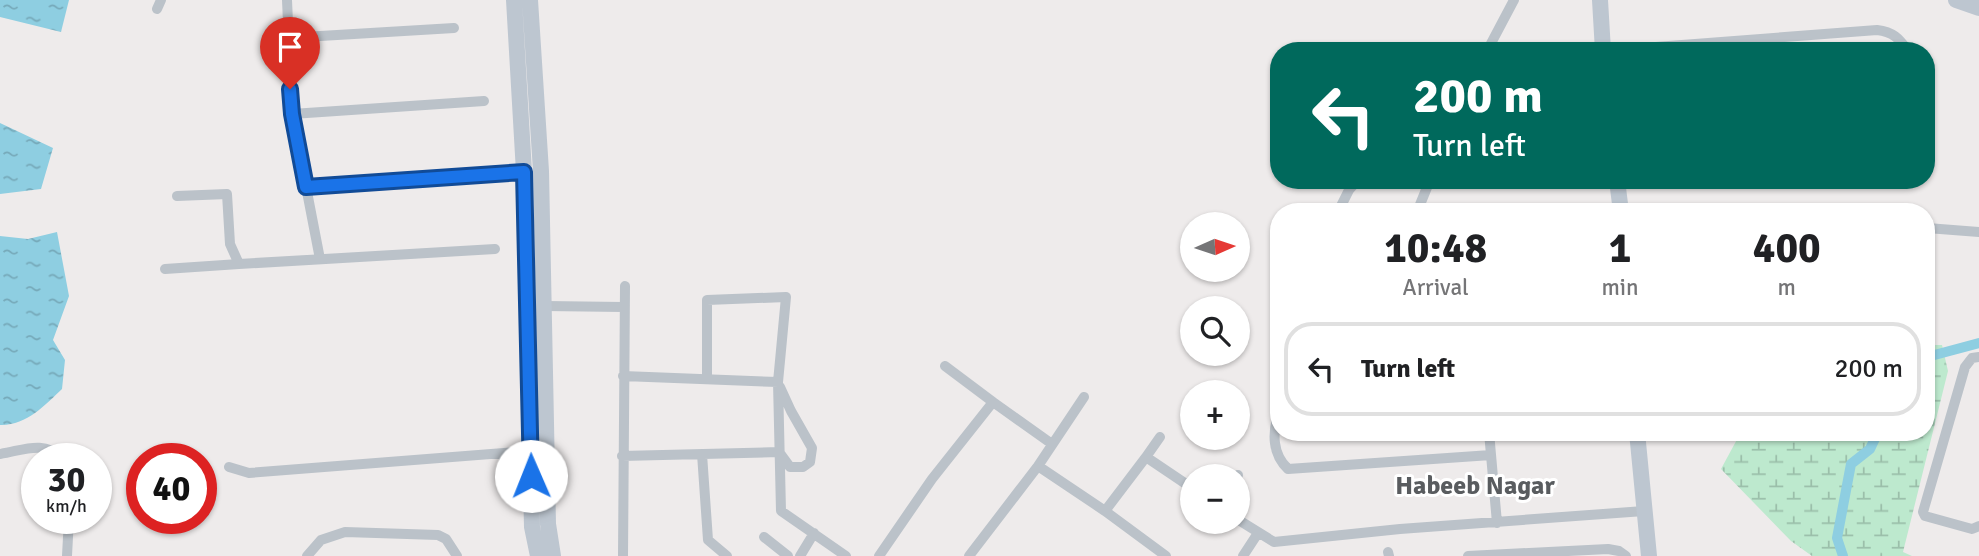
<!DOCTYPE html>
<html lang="en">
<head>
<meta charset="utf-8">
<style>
  :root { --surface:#fff; --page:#f2f2f2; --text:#202124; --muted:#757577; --line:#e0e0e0 }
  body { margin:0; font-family:Signika,sans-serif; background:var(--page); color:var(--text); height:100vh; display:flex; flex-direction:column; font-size:26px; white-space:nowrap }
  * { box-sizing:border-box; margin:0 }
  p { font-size:23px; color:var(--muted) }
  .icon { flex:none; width:38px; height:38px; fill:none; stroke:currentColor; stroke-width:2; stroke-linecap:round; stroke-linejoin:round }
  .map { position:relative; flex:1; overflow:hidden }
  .drawer { position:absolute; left:1270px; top:203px; width:665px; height:238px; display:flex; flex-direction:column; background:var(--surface); border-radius:28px; box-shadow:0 2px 5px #0004 }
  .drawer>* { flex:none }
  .guide { position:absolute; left:1270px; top:42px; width:665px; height:147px; border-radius:28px; box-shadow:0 2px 5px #0004; background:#00695c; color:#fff; overflow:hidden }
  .needle { width:46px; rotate:87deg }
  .controls { position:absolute; left:1180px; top:212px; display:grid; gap:14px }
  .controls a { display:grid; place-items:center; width:70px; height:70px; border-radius:50%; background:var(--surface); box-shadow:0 2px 5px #0004; font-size:35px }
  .speed { position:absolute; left:21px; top:443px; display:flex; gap:14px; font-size:35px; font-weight:700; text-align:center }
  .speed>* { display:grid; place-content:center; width:91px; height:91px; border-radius:50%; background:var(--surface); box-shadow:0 2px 5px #0004; line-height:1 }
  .speed small { font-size:18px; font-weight:400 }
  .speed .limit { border:10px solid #d22; background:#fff; color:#111 }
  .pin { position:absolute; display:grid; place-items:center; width:60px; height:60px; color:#fff; margin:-72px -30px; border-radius:50% 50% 50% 0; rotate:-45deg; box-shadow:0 0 7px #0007 }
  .pin .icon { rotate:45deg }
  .me { position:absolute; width:77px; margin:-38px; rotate:359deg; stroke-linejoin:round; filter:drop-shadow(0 0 5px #0008) }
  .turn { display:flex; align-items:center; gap:24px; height:147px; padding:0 28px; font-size:32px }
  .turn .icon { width:91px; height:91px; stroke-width:2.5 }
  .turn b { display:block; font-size:49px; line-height:60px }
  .eta { display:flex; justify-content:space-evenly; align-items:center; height:119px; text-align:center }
  .eta b { font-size:42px; font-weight:800; line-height:49px }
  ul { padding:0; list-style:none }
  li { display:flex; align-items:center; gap:21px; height:94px; margin:0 14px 10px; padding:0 14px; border:4px solid var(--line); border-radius:28px }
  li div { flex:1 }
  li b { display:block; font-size:26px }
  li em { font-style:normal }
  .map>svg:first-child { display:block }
  .wetland { fill:url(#wetland-marsh) }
  .water { fill:url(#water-ripples) }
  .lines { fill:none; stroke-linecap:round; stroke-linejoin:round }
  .canal { stroke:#8ecee1; stroke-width:10 }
  .street { stroke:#bbc2c9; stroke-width:10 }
  .secondary { stroke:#bdc6d0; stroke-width:16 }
  .route-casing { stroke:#114b97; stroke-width:18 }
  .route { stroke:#1a73e8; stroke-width:12 }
  .labels { text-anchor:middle; stroke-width:6; stroke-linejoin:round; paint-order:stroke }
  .neighbourhood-label { font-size:26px; font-weight:bold; fill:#595c5f; stroke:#fff }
</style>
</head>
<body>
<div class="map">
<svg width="1979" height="556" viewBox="0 0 1979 556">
  <defs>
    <pattern id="wetland-marsh" width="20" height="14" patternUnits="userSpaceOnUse" patternTransform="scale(1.75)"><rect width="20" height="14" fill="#bde9ce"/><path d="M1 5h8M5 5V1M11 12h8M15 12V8" fill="none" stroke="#9bbfaa"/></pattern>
    <pattern id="water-ripples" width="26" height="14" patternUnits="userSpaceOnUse" patternTransform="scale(1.75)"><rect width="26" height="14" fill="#8ecee1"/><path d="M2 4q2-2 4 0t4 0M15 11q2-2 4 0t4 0" fill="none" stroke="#76a9b9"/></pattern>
  </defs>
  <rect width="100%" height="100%" fill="#eeebeb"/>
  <path class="wetland" d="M 1927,345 L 1942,345 L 1948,371 L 1903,552 L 1912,556 L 1812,556 L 1791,541 L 1721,469 L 1741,432 L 1927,432 Z"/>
  <path class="water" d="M 0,0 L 69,0 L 61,32 L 0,17 Z
    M 0,123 L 53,148 L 41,189 L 0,194 Z
    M 57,232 L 69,296 L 53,340 L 65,360 L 62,389 C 45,405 26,426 0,425 L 0,236 L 28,239 Z"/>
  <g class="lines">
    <path class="canal" d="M 1927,357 L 1979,343
      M 1843,556 L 1837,538 L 1851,464 L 1870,449 L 1878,432"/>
    <path class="street" d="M 287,0 L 292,114 L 320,259
      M 157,9 L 161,0
      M 287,38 L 454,28
      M 1487,51 L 1514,0
      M 1603,51 L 1877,30 C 1893,32 1899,38 1908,51
      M 292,114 L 484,101
      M 1399,180 L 1429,183
      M 306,187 L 524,172
      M 177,196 L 227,194 L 230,244 L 239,264 L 495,249
      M 1338,212 L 1349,190 L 1358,180
      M 1417,212 L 1430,180
      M 1927,228 L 1979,232
      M 165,269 L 239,264
      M 545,306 L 623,307
      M 1979,357 L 1972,358 L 1965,367 L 1923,512 L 1925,516 L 1972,529 L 1979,526
      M 945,366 L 993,402
      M 623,376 L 778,382
      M 707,378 L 707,300 L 786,297 L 778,382 L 781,511 L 846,556
      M 1279,412 C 1272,432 1272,454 1288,469 L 1491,455
      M 1489,432 L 1497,523
      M 779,452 L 790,467 L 803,467 L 810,462 L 812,448 L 791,411 L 780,387
      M 504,453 L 507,494
      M 0,454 C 25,450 42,440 63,458
      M 702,454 L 708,540 L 727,556
      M 622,456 L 779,452
      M 1146,457 L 1160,437
      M 1038,466 L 1105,511 L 1166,556
      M 229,467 L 249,473 L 530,451
      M 1237,476 L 1238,475
      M 1105,511 L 1146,457 L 1192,488
      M 1237,519 L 1274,542 L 1400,529 L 1644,511
      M 764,537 L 788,556
      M 1388,552 L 1389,556
      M 67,556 L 69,518
      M 307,556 L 321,540 L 345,532 L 438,535 L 446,539 L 457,556
      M 623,556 L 625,286
      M 800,556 L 814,533
      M 879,556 L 932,479 L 993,402 L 1052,444
      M 969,556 L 1038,466 L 1084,397
      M 1243,556 L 1258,533
      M 1468,556 L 1608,549 L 1619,551 L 1626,556"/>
    <path class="secondary" d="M 514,0 L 524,172 L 532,527 L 538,556
      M 530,0 L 541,171 L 548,524 L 553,556
      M 1600,0 L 1603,51
      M 1956,0 L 1979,8
      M 1617,180 L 1621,212
      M 1637,432 L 1649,556"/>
  </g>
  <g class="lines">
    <defs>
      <path id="route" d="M 290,89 L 292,114 L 306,187 L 524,172 L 531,476"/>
    </defs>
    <use href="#route" class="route-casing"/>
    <use href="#route" class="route"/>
  </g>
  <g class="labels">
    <g class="neighbourhood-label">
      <text x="1475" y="494">Habeeb Nagar</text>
    </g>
  </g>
</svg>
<div class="controls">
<a><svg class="needle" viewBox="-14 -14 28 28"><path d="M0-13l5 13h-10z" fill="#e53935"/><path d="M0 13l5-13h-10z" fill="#757577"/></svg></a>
<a><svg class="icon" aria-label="search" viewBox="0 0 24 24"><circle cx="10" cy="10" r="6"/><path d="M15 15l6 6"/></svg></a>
<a>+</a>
<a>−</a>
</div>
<div class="speed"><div>30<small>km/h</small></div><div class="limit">40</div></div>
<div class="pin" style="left:290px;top:89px;background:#d93025"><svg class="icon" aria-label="arrive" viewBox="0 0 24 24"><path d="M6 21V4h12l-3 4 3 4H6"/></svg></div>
<svg class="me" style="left:531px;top:476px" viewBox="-20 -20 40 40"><circle r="19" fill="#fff"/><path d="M0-13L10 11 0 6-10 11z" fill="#1a73e8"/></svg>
<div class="guide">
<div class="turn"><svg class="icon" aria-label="left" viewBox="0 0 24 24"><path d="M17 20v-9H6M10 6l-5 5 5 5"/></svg><div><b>200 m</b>Turn left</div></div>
</div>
<section class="drawer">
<div class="eta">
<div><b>10:48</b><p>Arrival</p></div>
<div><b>1</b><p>min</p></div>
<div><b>400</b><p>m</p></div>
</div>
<ul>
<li><svg class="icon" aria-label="left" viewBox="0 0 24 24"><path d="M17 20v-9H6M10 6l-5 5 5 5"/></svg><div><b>Turn left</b></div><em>200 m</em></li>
</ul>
</section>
</div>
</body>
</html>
